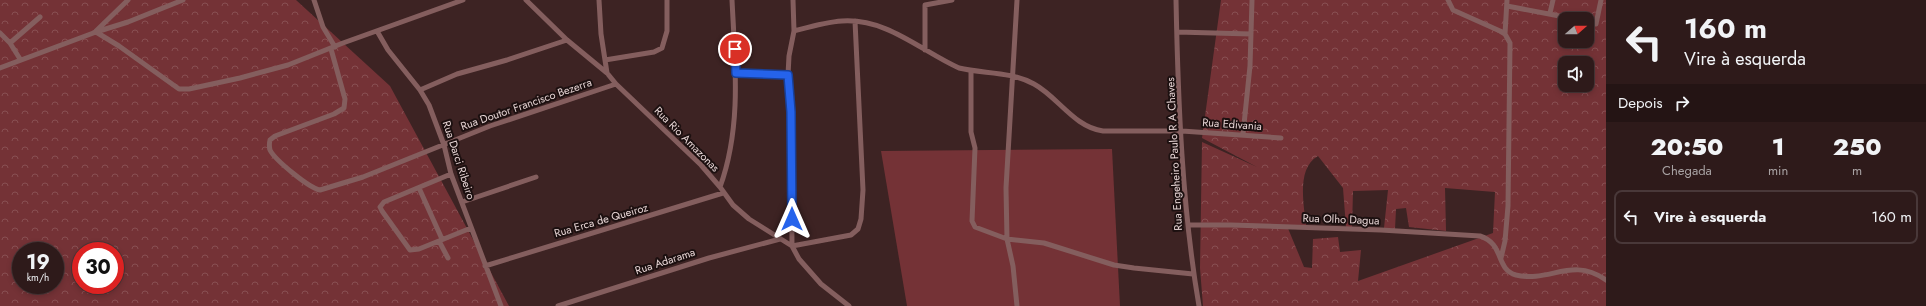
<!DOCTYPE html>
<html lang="pt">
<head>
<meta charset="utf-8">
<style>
  :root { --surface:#2e1a1a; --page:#3a2727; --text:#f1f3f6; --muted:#a7a1a2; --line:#493839 }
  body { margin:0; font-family:Jost,sans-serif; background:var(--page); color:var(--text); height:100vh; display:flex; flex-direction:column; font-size:15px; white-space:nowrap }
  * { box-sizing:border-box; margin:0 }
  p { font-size:13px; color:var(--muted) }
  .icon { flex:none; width:22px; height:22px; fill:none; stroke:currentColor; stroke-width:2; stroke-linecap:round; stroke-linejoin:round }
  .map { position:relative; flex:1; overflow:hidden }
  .details { display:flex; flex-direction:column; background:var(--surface); width:320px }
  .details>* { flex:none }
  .guide { background:#2e1a1a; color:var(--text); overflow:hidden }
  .needle { width:26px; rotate:70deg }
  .controls { position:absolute; left:1558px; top:12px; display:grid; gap:8px }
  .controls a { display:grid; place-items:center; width:36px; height:36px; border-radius:8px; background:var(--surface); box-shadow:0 2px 6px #0003,0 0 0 1px var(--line); font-size:20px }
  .speed { position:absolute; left:12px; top:242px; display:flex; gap:8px; font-size:20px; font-weight:700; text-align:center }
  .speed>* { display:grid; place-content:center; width:52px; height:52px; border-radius:50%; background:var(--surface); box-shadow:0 2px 6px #0003,0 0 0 1px var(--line); line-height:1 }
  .speed small { font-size:10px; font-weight:400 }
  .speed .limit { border:6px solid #d22; background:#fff; color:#111 }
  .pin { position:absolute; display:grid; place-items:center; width:34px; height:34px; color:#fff; margin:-17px; border:2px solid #fff; border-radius:50%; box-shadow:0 1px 4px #0007 }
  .me { position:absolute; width:44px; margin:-22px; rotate:0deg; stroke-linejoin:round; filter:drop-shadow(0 0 3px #0008) }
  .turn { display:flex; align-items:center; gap:14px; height:84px; padding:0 12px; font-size:18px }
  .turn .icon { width:52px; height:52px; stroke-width:2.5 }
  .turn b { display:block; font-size:28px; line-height:34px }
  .then { display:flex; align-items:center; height:38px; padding:0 12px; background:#0003; gap:8px; font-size:15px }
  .eta { display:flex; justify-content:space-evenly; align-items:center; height:68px; text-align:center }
  .eta b { font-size:24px; font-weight:800; line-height:28px }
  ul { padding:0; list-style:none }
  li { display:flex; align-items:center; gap:12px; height:54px; margin:0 8px 6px; padding:0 4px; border:2px solid var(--line); border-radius:8px }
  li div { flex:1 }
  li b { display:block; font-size:15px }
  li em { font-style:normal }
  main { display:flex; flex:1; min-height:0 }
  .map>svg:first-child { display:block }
  .green { fill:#743236 }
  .forest { fill:url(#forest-crowns); fill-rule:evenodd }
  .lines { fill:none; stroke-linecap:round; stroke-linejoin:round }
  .street { stroke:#845e5e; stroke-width:5 }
  .route-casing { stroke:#184099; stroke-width:10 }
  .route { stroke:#2563eb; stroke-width:7 }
  .labels { text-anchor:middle; stroke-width:4; stroke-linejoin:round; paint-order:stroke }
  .street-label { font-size:11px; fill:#e7d5d5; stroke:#1c1010 }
</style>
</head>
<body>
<main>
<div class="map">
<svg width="1606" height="306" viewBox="0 0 1606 306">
  <defs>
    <pattern id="forest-crowns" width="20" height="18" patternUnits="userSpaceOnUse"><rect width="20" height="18" fill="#743236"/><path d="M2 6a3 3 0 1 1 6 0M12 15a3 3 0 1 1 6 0" fill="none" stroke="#884f52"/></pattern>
  </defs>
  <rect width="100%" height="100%" fill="#3d2323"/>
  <path class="green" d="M 1112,149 L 1120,306 L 907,306 L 881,151 Z"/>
  <path class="forest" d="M 0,0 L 296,0 L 390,86 L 509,306 L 0,306 ZM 21,251 L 55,251 L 55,285 L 21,285 ZM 81,251 L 115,251 L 115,285 L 81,285 Z
    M 1221,0 L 1606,0 L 1606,306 L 1203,306 L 1200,268 L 1202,142 L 1257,167 L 1202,138 ZM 1565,19 L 1587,19 L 1587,41 L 1565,41 ZM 1565,63 L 1587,63 L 1587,85 L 1565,85 ZM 1318,156 L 1343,188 L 1346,227 L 1352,227 L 1353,191 L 1388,190 L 1384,228 L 1395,229 L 1396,209 L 1406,208 L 1409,227 L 1446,231 L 1445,188 L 1495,192 L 1493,233 L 1358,281 L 1361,250 L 1340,252 L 1338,237 L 1313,239 L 1312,268 L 1304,267 L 1287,226 L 1306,226 C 1304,205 1296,168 1318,156 Z"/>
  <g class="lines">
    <path class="street" d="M 314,0 L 323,27 L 335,47
      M 526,0 L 567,40 L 607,73 L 616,84 L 701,165 L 720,187 L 733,205 L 749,219 L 792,246 L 799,259 L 821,284 L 849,306
      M 599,0 L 601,34 L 607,73
      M 793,0 L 794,31 L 789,56 L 788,75 L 791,112 L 792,246 L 851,235 L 858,229 L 861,219 L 863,190 L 855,21
      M 1017,0 L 1006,188 L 1007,239 L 1013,266 L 1017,306
      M 1176,0 C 1178,100 1182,207 1199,306
      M 1448,0 L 1453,10 L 1500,31 L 1505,34 L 1510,43 L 1508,206 L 1505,241 L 1501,258
      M 1507,6 L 1575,19
      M 1550,13 L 1553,0
      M 1587,22 L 1596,24 L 1601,0
      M 96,31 L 128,0
      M 377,31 L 388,50 L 420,90 L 429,105 L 444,145 L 451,174 L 501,306
      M 794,31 C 809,27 826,22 842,21 C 887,18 921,51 959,68 C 984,74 1010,71 1034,84 C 1058,97 1074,127 1103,131 L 1182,131 L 1281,138
      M 96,32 L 119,46 L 179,89 L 189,89 L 240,78 L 288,65 L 343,43 L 463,0
      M 1177,32 L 1251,34
      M 0,33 L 10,43 L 20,59
      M 1505,34 L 1507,0
      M 10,43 L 40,17
      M 331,49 L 345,99 L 344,108 L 334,114 L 275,136 L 270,140 C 269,144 269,146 270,150 C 275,160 309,188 320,190 L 363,177 L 490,126 L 616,84
      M 925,50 L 925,5 L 952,0
      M 605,60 L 654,52 L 662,48 L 667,31 L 667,0
      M 0,68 L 96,32 L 128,22 L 183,0
      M 971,71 L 971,132 L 975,148 L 972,221 L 975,227 L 1007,239 L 1044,243 L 1114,265 L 1134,268 L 1193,274
      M 736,73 L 788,75
      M 420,90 L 457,74 L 507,60 L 567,40
      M 1243,134 L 1250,66 L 1252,0
      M 451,174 L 384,202 L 380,207 L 382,211 L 410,250 L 419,249 L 471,228
      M 720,187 C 742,127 735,62 732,0
      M 419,188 L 442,239
      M 462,202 L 536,177
      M 1188,225 L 1231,225 L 1381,230 L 1480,236 C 1505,244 1495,269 1516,275 C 1550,283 1572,256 1606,280
      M 439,241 L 448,258
      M 485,266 L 723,193
      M 558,306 L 709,258 L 780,239"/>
  </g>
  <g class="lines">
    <defs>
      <path id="route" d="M 735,49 L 736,73 L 788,75 L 791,112 L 792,219"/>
    </defs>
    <use href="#route" class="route-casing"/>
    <use href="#route" class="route"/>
  </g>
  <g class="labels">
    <g class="street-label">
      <text transform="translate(526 104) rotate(-19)" y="4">Rua Doutor Francisco Bezerra</text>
      <text transform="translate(1232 124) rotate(4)" y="4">Rua Edivania</text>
      <text transform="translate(687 139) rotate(45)" y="4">Rua Rio Amazonas</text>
      <text transform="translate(1174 154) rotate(-93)" y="4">Rua Engeheiro Paulo R A Chaves</text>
      <text transform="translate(459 160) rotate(72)" y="4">Rua Darci Ribeiro</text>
      <text transform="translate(1341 219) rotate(2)" y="4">Rua Olho Dagua</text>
      <text transform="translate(601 220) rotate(-16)" y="4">Rua Erca de Queiroz</text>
      <text transform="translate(665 261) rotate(-18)" y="4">Rua Adarama</text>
    </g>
  </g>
</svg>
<div class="controls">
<a><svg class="needle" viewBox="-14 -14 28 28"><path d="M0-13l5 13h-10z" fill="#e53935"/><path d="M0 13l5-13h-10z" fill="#a7a1a2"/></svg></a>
<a><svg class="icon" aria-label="sound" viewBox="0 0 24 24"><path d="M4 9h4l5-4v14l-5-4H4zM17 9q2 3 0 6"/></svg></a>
</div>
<div class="speed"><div>19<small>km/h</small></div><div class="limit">30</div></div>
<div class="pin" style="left:735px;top:49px;background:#d93025"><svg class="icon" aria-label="arrive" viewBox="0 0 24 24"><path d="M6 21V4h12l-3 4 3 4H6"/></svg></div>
<svg class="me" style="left:792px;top:219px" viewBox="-20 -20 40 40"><path d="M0-17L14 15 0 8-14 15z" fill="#2563eb" stroke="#fff" stroke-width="4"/></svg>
</div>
<section class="details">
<div class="guide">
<div class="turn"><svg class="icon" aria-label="left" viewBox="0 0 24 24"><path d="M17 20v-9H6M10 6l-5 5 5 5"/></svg><div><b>160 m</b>Vire à esquerda</div></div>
<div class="then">Depois<svg class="icon" aria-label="right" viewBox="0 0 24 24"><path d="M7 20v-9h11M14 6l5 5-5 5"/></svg></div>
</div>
<div class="eta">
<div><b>20:50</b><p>Chegada</p></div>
<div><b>1</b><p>min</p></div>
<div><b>250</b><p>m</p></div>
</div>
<ul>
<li><svg class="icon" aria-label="left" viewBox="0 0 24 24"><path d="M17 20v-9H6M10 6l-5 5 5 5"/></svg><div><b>Vire à esquerda</b></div><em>160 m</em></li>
</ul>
</section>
</main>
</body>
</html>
